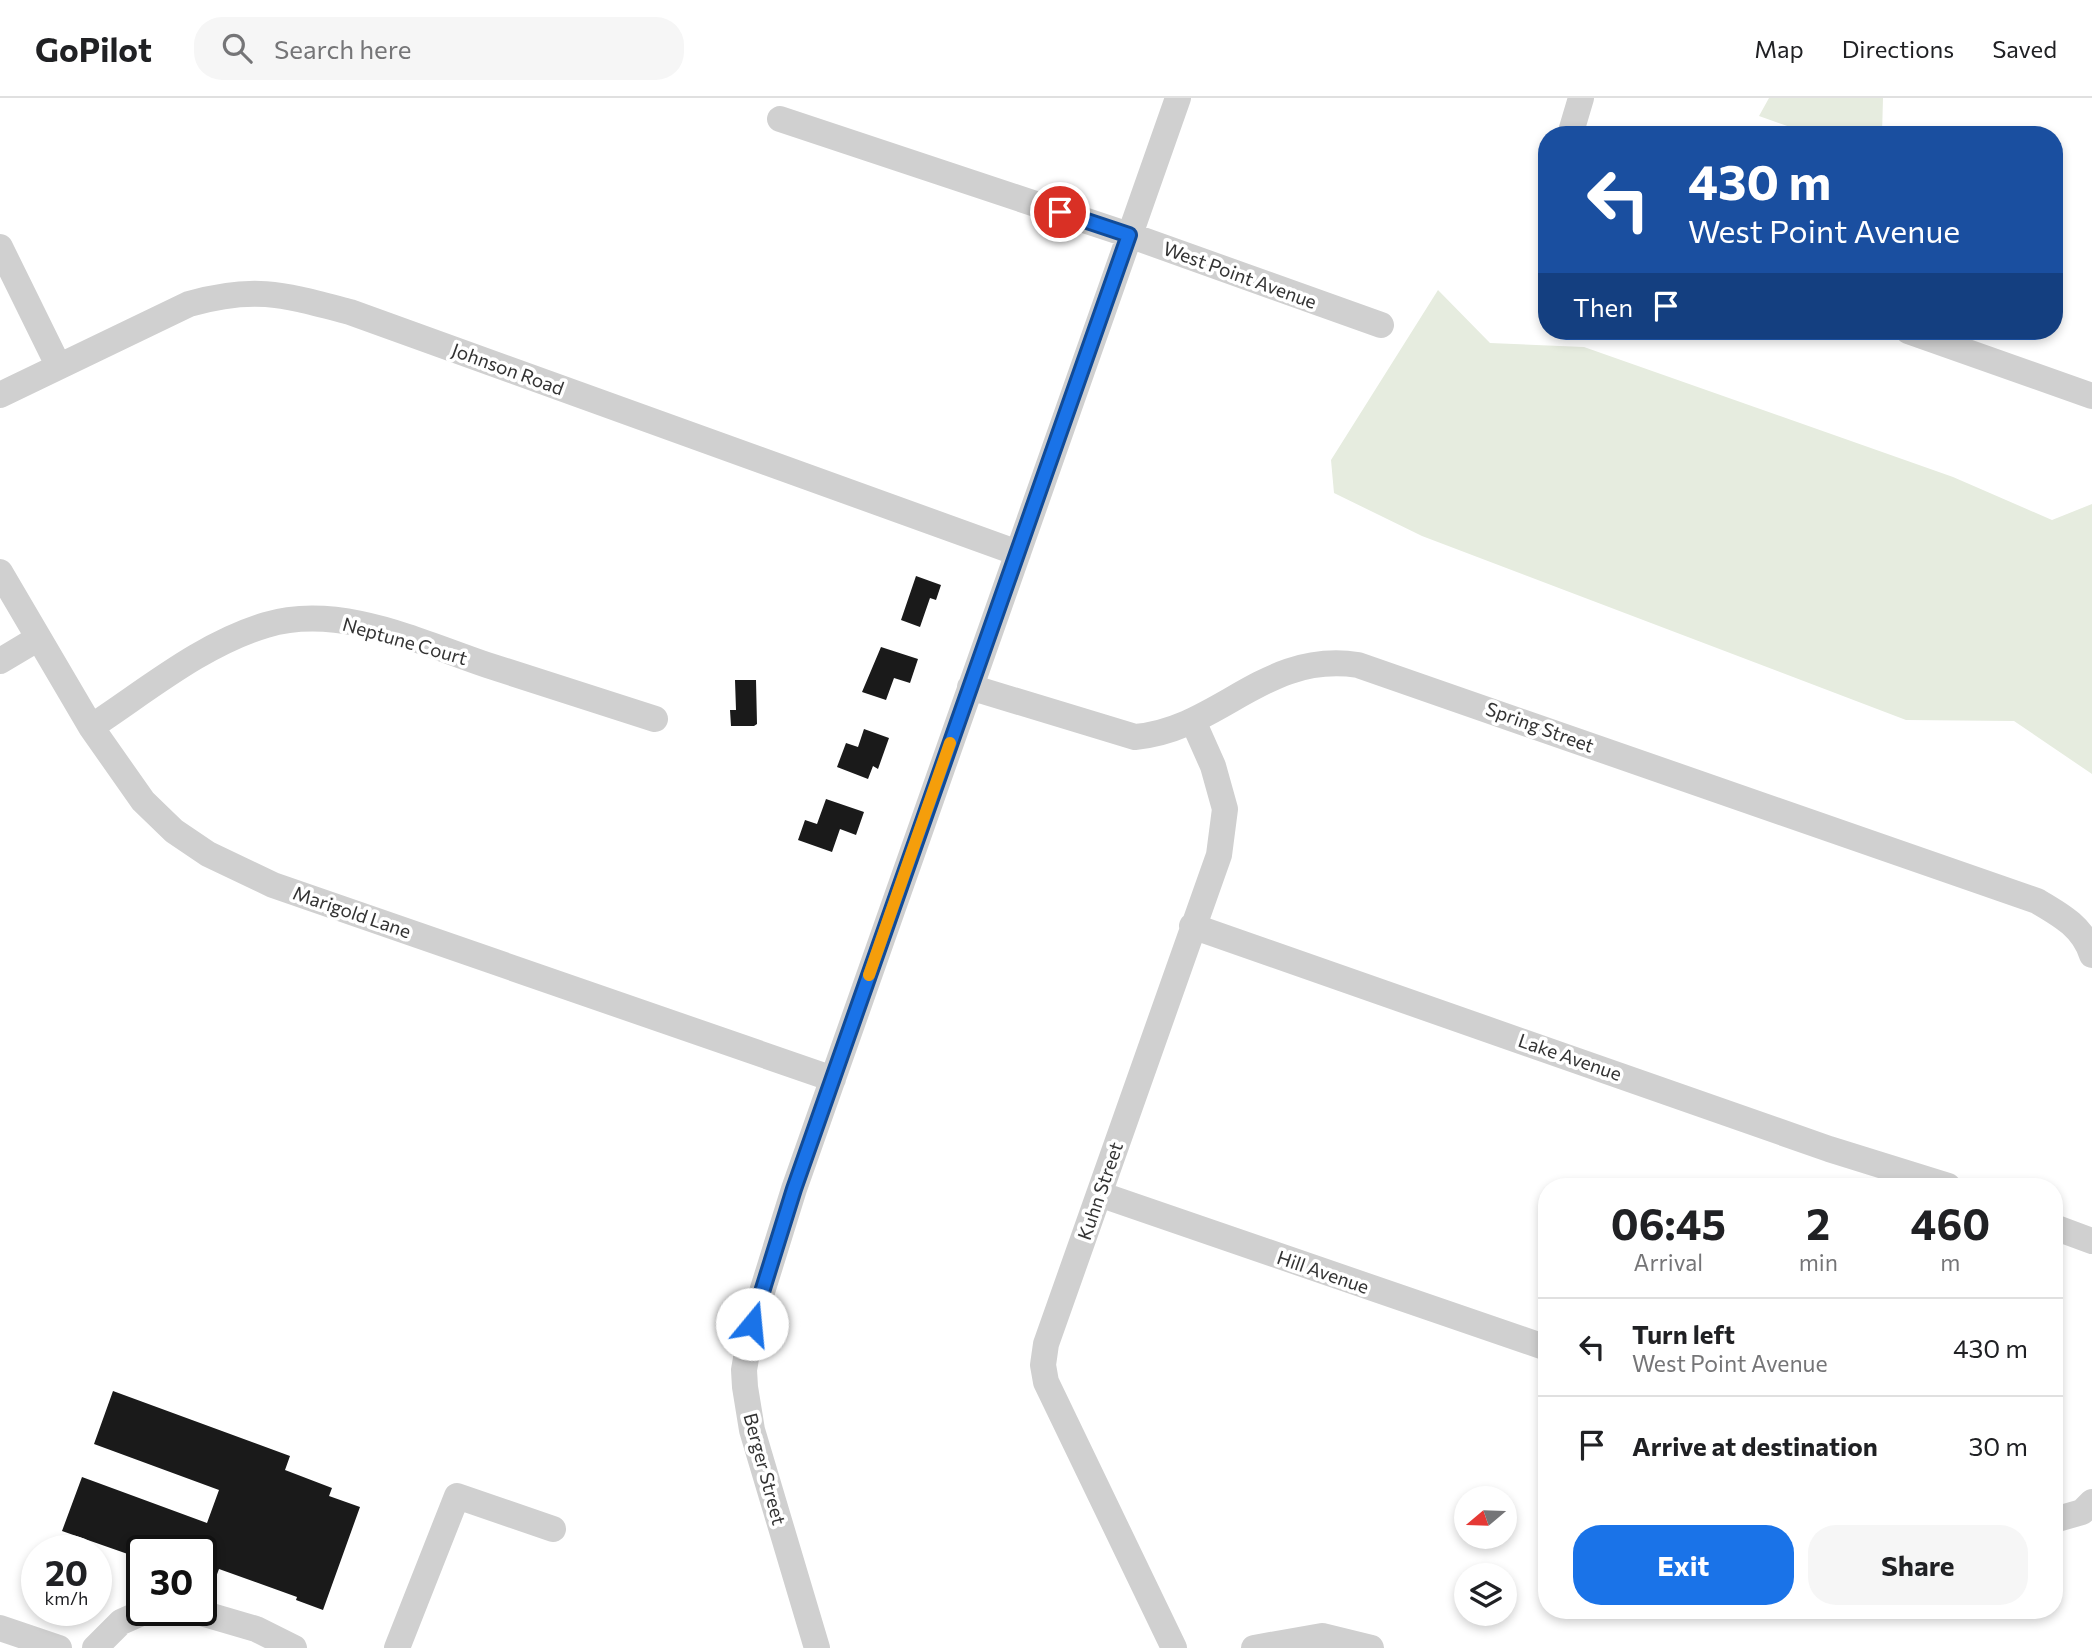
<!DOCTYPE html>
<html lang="en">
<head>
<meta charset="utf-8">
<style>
  :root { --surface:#fff; --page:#f6f6f6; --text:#202124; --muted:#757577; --line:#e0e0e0; --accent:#1a73e8 }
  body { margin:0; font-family:Commissioner,sans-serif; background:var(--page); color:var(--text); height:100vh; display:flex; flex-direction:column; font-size:26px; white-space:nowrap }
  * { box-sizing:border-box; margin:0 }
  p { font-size:23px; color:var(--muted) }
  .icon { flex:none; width:38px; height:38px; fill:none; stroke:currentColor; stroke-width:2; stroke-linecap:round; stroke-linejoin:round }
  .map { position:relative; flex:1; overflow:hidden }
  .sheet { position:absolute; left:1538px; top:1080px; width:525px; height:441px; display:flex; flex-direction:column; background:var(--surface); border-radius:28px; box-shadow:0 4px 10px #0003 }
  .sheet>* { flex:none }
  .top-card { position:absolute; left:1538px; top:28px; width:525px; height:214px; border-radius:28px; box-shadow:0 4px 10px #0003; background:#1a4fa0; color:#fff; overflow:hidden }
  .needle { width:46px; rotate:251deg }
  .tools { position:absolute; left:1454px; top:1388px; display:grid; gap:14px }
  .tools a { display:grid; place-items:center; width:63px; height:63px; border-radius:50%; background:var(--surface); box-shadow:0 4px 10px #0003; font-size:35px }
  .speed { position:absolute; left:21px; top:1437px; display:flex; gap:14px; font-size:35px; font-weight:700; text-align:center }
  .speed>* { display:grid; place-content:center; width:91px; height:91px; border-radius:50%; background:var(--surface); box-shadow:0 4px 10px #0003; line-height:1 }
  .speed small { font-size:18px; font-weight:400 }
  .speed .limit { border:4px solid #111; border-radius:10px; background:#fff; color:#111 }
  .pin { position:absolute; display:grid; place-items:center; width:60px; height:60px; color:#fff; margin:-30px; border:4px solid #fff; border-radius:50%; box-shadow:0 2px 7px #0007 }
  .me { position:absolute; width:77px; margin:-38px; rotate:17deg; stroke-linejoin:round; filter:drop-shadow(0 0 5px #0008) }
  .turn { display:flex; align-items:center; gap:24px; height:147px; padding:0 35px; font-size:32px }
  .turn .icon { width:91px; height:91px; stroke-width:2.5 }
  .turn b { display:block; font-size:49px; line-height:60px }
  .then { display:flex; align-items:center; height:66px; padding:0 35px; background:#0003; gap:14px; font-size:26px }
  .eta { display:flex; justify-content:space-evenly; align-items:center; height:119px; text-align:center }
  .eta b { font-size:42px; font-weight:700; line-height:49px }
  .action { display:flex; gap:14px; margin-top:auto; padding:14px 35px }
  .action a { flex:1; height:80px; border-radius:28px; background:var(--accent); color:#fff; font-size:28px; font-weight:700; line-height:80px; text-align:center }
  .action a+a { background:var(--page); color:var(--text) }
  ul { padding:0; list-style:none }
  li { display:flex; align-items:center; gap:21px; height:98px; padding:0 35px; border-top:2px solid var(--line) }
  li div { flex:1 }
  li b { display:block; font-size:26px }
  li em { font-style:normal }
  header { display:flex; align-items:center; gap:42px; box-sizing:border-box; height:98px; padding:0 35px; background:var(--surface); border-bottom:2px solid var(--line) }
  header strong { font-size:33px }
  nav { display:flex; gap:38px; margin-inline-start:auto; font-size:24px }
  .search { width:490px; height:63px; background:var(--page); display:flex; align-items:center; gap:18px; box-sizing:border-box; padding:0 24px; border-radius:28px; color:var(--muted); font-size:26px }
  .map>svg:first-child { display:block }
  .green { fill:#e6ecdf }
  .building { fill:#1a1a1a }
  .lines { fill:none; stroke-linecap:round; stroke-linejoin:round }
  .minor { stroke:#d0d0d0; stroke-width:26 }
  .route-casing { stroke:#114b97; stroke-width:18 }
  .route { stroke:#1a73e8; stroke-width:12 }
  .slow { stroke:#f59e0b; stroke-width:12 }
  .labels { text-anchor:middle; stroke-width:7; stroke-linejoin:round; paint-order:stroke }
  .street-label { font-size:19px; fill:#333; stroke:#fff }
</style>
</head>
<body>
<header>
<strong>GoPilot</strong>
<div class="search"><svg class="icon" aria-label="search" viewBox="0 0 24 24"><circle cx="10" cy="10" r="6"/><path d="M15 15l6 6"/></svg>Search here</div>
<nav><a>Map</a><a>Directions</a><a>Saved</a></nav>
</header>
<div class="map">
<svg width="2092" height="1550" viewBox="0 0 2092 1550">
  <rect width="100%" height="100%" fill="#fff"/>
  <path class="green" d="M 1769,0 L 1883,0 L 1882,37 L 1813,37 L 1759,18 Z
    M 1438,192 L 1490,245 L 1584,249 L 1953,379 L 2052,422 L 2092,406 L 2092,676 L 2014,623 L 1906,622 L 1422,438 L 1334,395 L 1331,362 Z"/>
  <path class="building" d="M 916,478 L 941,487 L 936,502 L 930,500 L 920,529 L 901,522 Z
    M 881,549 L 918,561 L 910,585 L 894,580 L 886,602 L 862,594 Z
    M 735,582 L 756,582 L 757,626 L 754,628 L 731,628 L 730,612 L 736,612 Z
    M 864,631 L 889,640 L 878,671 L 873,668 L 868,681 L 837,669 L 846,645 L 858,649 Z
    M 826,701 L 864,714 L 856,737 L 840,731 L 832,754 L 798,742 L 805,722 L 817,726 Z
    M 113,1293 L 290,1358 L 285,1372 L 332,1390 L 329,1398 L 360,1409 L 323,1512 L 296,1502 L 297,1499 L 219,1471 L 213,1487 L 201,1483 L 201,1452 L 142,1452 L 142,1461 L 62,1433 L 82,1379 L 207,1425 L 219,1392 L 94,1346 Z"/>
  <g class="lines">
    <path class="minor" d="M 780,21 L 1129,137 L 1381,227
      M 1570,37 L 1581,0
      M 0,149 L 58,267
      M 1908,233 L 2092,298
      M 0,297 L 189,206 C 256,187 285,197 350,214 L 1018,455
      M 0,474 L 91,629 L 143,703 L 174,733 L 208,756 L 273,787 L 833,981
      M 0,563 L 37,541
      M 970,589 L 1135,639 C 1221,631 1264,553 1358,567 L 2037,803 C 2061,817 2083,829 2092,857
      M 91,629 C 146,593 202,546 266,527 C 339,505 419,544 487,567 C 543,585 599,603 655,621
      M 1192,828 L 1829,1051 L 1948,1088
      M 1099,1096 L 1547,1250
      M 2054,1129 L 2092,1143
      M 2054,1422 L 2082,1414 L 2092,1404
      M 191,1512 L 256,1531 L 294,1550
      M 0,1530 L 59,1550
      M 95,1550 L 121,1524 L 148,1512
      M 397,1550 L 457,1398 L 553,1431
      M 817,1550 L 752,1332 L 745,1289 L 744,1272 L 752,1226 L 794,1091 L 1178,0
      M 1174,1550 L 1046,1284 L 1043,1267 L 1046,1246 L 1219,757 L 1225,711 L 1213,668 L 1193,623
      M 1254,1550 L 1322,1538 L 1371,1550"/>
  </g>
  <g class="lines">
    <defs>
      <path id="route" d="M 752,1226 L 794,1091 L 1129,137 L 1060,114"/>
    </defs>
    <use href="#route" class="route-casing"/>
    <use href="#route" class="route"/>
    <path class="slow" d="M 869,877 L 950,645"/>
  </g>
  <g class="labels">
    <g class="street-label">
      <text transform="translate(1240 177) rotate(20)" y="7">West Point Avenue</text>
      <text transform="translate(508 271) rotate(20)" y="7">Johnson Road</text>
      <text transform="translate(405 543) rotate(16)" y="7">Neptune Court</text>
      <text transform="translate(1540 629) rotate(20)" y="7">Spring Street</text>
      <text transform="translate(352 814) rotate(19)" y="7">Marigold Lane</text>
      <text transform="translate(1570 959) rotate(19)" y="7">Lake Avenue</text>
      <text transform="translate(1100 1093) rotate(-71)" y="7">Kuhn Street</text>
      <text transform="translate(1323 1174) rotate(19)" y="7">Hill Avenue</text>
      <text transform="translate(765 1371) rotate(75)" y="7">Berger Street</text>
    </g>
  </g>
</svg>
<div class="tools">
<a><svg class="needle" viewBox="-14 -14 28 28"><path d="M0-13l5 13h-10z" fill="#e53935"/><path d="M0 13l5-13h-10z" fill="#757577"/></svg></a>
<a><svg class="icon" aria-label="layers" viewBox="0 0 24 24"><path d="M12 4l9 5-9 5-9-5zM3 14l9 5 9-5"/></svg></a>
</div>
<div class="speed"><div>20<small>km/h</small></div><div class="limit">30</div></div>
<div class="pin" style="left:1060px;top:114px;background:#d93025"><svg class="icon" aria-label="arrive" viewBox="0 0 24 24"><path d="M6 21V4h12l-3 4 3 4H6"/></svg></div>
<svg class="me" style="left:752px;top:1226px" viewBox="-20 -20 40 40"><circle r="19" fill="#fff"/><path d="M0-13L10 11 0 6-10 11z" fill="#1a73e8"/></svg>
<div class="top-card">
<div class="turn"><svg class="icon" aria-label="left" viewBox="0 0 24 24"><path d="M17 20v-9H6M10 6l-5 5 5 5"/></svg><div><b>430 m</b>West Point Avenue</div></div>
<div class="then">Then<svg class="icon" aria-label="arrive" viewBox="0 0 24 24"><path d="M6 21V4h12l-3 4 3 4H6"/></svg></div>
</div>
<section class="sheet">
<div class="eta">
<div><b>06:45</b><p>Arrival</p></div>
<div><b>2</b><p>min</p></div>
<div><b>460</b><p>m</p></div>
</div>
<ul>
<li><svg class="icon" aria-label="left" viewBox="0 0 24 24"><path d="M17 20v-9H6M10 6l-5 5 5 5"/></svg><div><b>Turn left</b><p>West Point Avenue</p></div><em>430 m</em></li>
<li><svg class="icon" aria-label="arrive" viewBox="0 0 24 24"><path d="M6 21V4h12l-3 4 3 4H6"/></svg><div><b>Arrive at destination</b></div><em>30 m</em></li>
</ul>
<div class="action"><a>Exit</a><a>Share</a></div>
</section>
</div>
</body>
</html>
